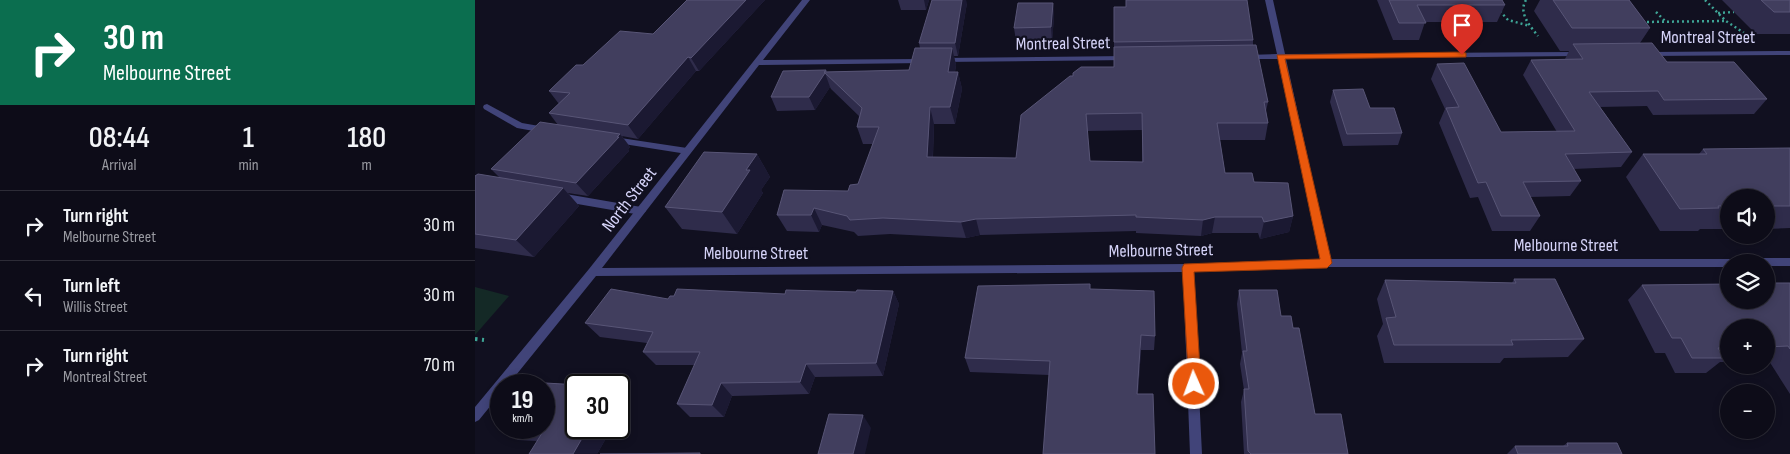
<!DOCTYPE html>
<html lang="en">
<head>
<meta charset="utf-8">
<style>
  :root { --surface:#0d0c18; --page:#161521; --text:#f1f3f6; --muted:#9a9ba2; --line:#2d2c37 }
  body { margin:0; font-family:"Sofia Sans Condensed",sans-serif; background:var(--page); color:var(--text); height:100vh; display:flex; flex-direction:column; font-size:19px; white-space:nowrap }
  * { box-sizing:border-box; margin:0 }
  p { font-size:16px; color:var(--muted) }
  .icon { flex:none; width:28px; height:28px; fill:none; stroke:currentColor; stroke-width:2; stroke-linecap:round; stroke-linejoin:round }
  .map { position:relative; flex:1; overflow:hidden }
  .details { display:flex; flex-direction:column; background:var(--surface); width:475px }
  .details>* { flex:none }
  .top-card { background:#0b6e4f; color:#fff; overflow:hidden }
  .buttons { position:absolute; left:1245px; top:189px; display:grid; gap:10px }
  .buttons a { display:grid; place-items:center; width:55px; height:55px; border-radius:50%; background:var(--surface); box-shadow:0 2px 8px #0003,0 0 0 1px var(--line); font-size:25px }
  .speed { position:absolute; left:15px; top:374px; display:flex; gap:10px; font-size:25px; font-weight:700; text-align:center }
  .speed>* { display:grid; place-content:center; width:65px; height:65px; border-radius:50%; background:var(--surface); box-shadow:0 2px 8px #0003,0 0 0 1px var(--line); line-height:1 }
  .speed small { font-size:12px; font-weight:400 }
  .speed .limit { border:2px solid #111; border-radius:8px; background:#fff; color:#111 }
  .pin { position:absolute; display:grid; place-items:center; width:42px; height:42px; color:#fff; margin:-51px -21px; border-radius:50% 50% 50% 0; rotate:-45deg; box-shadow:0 0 5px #0007 }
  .pin .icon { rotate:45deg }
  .me { position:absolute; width:55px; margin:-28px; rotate:358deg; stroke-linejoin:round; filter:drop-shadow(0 0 4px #0008) }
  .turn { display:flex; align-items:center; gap:18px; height:105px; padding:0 20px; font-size:22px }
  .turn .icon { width:65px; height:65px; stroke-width:2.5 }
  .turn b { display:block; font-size:35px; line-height:42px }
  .eta { display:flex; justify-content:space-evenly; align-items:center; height:85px; text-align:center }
  .eta b { font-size:30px; font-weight:600; line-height:35px }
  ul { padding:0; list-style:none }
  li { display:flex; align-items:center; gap:15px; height:70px; padding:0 20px; border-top:1px solid var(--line) }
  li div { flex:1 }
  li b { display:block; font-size:19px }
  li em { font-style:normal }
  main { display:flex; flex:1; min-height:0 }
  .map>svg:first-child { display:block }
  .green { fill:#142926 }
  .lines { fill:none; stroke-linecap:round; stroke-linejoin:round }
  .path-far1 { stroke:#3ea495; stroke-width:2.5; stroke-dasharray:2 3; stroke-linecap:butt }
  .path { stroke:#3ea495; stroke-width:4; stroke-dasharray:2.5 4.5; stroke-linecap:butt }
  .service { fill:#414479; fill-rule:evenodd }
  .minor { fill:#414479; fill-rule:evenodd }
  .wall { fill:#2f2c4b; fill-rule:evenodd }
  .shaded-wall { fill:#1b1932 }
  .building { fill:#413e5e; stroke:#585576; fill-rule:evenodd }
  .route { fill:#ea580c; stroke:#983908 }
  .labels { text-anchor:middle; stroke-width:4.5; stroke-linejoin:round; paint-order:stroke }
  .street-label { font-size:18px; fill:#d6d4f9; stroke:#111020 }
</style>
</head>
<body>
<main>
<section class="details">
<div class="top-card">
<div class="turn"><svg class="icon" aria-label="right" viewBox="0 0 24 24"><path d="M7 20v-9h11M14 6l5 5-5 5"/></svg><div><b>30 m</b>Melbourne Street</div></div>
</div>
<div class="eta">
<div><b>08:44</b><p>Arrival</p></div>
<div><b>1</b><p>min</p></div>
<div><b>180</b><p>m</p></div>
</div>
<ul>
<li><svg class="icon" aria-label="right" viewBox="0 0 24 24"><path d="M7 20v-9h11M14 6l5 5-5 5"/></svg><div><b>Turn right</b><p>Melbourne Street</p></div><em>30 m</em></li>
<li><svg class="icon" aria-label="left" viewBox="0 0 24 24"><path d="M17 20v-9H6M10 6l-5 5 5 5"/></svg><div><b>Turn left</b><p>Willis Street</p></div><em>30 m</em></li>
<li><svg class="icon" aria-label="right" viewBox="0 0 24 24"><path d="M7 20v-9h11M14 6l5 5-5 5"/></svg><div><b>Turn right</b><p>Montreal Street</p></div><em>70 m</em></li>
</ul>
</section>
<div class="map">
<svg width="1315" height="454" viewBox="0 0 1315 454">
  <rect width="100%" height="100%" fill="#111020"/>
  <path class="green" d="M 0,287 L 34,296 L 0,335 Z"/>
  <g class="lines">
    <path class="path-far1" d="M 1051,0 C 1043,13 1055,26 1063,36
      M 1230,0 L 1251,21 L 1272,35
      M 1025,11 L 1033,20 L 1055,26
      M 1181,12 L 1190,21
      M 1243,13 L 1259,12
      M 971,20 L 975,28
      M 1167,22 L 1251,21"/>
    <path class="path" d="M 0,339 L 9,340"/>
    <path class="service" d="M 12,104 L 47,123 L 70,127 L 74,130 L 70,133 L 42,128 L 9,109 L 8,107 L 9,105 Z
      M 139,137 L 212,148 L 217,151 L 212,154 L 136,142 L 135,140 Z
      M 85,193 L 166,207 L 171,211 L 166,215 L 85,201 L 80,197 Z"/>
    <path class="minor" d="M 327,0 L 335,0 L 288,60 L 449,59 L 453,61 L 449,63 L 284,65 L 127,268 L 713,264 L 845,259 L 803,59 L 771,59 L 767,57 L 771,55 L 802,54 L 790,0 L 798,0 L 810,54 L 1104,52 L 1108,54 L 1104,56 L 811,59 L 855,259 L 1254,259 L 1259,262 L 1254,262 L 1254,267 L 851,267 L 718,272 L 727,454 L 715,454 L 708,272 L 121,276 L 33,385 L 26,385 L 26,393 L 4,420 L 0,422 L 0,407 L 114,269 Z
      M 1315,51 L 1315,55 L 1174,56 L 1170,54 L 1174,52 Z
      M 652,56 L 655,56 L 655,60 L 466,62 L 462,60 L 466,58 Z
      M 1275,258 L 1315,258 L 1315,266 L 1291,266 L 1291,262 L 1270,262 L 1271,259 Z"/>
  </g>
  <path class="wall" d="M 212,0 L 290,0 L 224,71 L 221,71 L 163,139 L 147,136 L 155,147 L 153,149 L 154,151 L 113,196 L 93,193 L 104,206 L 59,257 L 0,248 L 0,176 L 24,177 L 16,169 L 83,125 L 74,113 L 84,104 L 74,91 L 108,65 L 178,34 Z
    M 423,0 L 454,0 L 451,10 L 426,10 Z
    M 902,0 L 1027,0 L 1030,5 L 1022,22 L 950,22 L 944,40 L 918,40 Z
    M 1065,0 L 1154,0 L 1175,28 L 1165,43 L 1192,62 L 1292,99 L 1279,114 L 1178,115 L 1172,106 L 1125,107 L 1157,152 L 1146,167 L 1098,169 L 1106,181 L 1095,196 L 1055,197 L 1065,216 L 1055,231 L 1017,231 L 1003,197 L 995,198 L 964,123 L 970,109 L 956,79 L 962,64 L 1026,132 L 1082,132 L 1048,75 L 1056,60 L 1090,59 L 1094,51 L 1085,51 L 1059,11 Z
    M 1247,0 L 1315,0 L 1315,34 L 1281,34 Z
    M 492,3 L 483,56 L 479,56 L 481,65 L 480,72 L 483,72 L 487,89 L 480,124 L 459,124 L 458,157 L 541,158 L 598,76 L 639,67 L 639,7 L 778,40 L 778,45 L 793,102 L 791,111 L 793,123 L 790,140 L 745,140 L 750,173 L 779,182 L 818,216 L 814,232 L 785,239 L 783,233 L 737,233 L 726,236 L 661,233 L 661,231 L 505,235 L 491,238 L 415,234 L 383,236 L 379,232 L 347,225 L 344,232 L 312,231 L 302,215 L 373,191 L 383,184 L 398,144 L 388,144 L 382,127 L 384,116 L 356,89 L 355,87 L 340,110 L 302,111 L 296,97 L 351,70 L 352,72 L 434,70 L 445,48 L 444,43 ZM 667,130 L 667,162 L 615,161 L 612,131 Z
    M 578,3 L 579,17 L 577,41 L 541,41 L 539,28 Z
    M 858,90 L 895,108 L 927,133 L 923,145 L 868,146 L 855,102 Z
    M 1315,148 L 1315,228 L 1291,229 L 1291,198 L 1254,198 L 1254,229 L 1225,229 L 1223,231 L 1185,231 L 1151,177 L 1168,154 L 1224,154 L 1228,149 Z
    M 282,154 L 295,177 L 286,190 L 288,193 L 262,234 L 207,229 L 190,207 Z
    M 1039,279 L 1109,339 L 1093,357 L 1029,358 L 1025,363 L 909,363 L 902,336 L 908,324 L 902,299 L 910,280 L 1037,283 Z
    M 1315,283 L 1315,394 L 1294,361 L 1291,361 L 1291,328 L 1254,328 L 1254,362 L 1245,362 L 1231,373 L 1200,373 L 1190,353 L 1180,353 L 1153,300 L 1167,285 Z
    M 615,289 L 680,336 L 679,350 L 666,350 L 663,394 L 574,375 L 495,372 L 490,358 Z
    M 764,290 L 806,316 L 818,328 L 840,414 L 873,454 L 769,454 L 766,402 L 769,390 L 765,364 L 767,353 L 762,304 Z
    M 418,291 L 424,304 L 408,376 L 340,377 L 334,394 L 257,396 L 249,417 L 215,417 L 202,404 L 220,365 L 181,365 L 168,352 L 172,343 L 125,337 L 110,323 L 193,299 L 310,294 L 381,292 Z
    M 26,422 L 26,428 L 137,428 L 122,454 L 62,441 L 43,440 L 23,427 Z
    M 1092,443 L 1147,454 L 1032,454 L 1040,446 L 1088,446 Z"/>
  <path class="shaded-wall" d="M 271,0 L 290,0 L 224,71 L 216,58 Z
    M 449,0 L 454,0 L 451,10 Z
    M 487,0 L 491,0 L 492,3 L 483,56 L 480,43 Z
    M 578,3 L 579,17 L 577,41 L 576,27 Z
    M 477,48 L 481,65 L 477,89 L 473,72 Z
    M 213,57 L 221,71 L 163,139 L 153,125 Z
    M 483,72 L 487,89 L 480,124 L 475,107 Z
    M 350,73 L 355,87 L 340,110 L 334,97 Z
    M 455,107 L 459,124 L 457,174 L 452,157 Z
    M 145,134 L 155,147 L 153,149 L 154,151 L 113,196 L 101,183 Z
    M 282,154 L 295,177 L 286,190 L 288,193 L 262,234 L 247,212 L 271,170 Z
    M 88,188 L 104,206 L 59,257 L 41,240 Z
    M 339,208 L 347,225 L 344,232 L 336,215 Z
    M 818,216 L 814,232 L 785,239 L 789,222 Z
    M 740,217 L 737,233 L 726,236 L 728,220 Z
    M 501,219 L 505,235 L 491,238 L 486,222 Z
    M 418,291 L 424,304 L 408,376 L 401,363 Z
    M 666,335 L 666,350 L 662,407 L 662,394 Z
    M 331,364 L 340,377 L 334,394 L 325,382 Z
    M 246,383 L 257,396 L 249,417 L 237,405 Z
    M 144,394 L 152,400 L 144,415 Z
    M 388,415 L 396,428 L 390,454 L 378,454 Z
    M 113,428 L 137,428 L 122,454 L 98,454 Z"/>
  <path class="building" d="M 212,0 L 271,0 L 216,58 L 213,57 L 153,125 L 74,113 L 95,93 L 74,91 L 101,65 L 108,65 L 145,31 L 178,34 Z
    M 457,0 L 487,0 L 480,43 L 444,43 Z
    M 651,0 L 772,0 L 778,40 L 639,42 L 639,7 L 651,7 Z
    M 914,0 L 1027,0 L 1030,5 L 942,5 L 951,23 L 924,23 Z
    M 1078,0 L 1154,0 L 1175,28 L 1097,28 Z
    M 1286,0 L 1315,0 L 1315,12 L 1299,12 Z
    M 543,3 L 578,3 L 576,27 L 539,28 Z
    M 1177,43 L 1192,62 L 1259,62 L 1292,99 L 1189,100 L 1183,91 L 1114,92 L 1157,152 L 1090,154 L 1106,181 L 1048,182 L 1065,216 L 1026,216 L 1011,182 L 1003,183 L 971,108 L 984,107 L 962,64 L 989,63 L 1026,132 L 1100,131 L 1056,60 L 1108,59 L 1098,44 Z
    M 781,45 L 793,102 L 789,102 L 793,123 L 742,123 L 750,173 L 777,173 L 779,182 L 813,183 L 818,216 L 789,222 L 787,217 L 740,217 L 728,220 L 661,217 L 661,215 L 501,219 L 486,222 L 408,218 L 375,220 L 372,216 L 339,208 L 336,215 L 302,215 L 309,190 L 373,191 L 375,185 L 383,184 L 404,127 L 382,127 L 387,108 L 349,72 L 434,70 L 440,48 L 477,48 L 473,72 L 483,72 L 475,107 L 455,107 L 452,157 L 541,158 L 546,115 L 595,76 L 598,76 L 598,73 L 606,67 L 639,67 L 639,47 ZM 667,113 L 668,162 L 615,161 L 611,114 Z
    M 351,70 L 350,72 L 349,72 L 350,73 L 334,97 L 296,97 L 308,71 Z
    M 888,89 L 895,108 L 919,108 L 927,133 L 872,134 L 858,90 Z
    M 65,122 L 145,134 L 142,137 L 144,137 L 101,183 L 16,169 Z
    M 1315,148 L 1315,206 L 1291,206 L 1291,198 L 1254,198 L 1254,206 L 1243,206 L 1244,208 L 1205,209 L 1168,154 L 1232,154 L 1228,149 Z
    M 229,152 L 282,154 L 271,170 L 275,170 L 247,212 L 190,207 Z
    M 3,174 L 88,188 L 41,240 L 0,234 L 0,176 Z
    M 1039,279 L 1080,279 L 1109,339 L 1036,340 L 1038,345 L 919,345 L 911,318 L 921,317 L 910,280 L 1041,283 Z
    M 1291,283 L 1315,283 L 1315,349 L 1313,346 L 1291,347 L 1291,328 L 1254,328 L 1254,347 L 1243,348 L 1249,358 L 1217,358 L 1206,338 L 1197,338 L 1167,285 L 1254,284 L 1254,300 L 1291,300 Z
    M 615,284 L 615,289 L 679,291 L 680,336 L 666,335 L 662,394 L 678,394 L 680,454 L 568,454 L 575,361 L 490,358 L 503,286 Z
    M 136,289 L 193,299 L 195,296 L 199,296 L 202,289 L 310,294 L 311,290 L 381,292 L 382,290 L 418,291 L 401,363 L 331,364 L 325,382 L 246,383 L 237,405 L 202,404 L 225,352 L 168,352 L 178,332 L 110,323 Z
    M 764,290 L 802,290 L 806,316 L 816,316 L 818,328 L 824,328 L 840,414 L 866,414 L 873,454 L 776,454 L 773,451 L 769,389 L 774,389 L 768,351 L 772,351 Z
    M 53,382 L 105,385 L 101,385 L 101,428 L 113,428 L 98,454 L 54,454 L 69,430 L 33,428 L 69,428 L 69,385 L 51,385 Z
    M 354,414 L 388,415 L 378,454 L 343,454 Z
    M 1092,443 L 1142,443 L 1147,454 L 1043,454 L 1040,446 L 1093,446 Z
    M 225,453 L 225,454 L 125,454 Z"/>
  <path class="route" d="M 987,52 L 991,53 L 991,57 L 810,59 L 857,263 L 852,268 L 719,272 L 726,384 L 724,388 L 719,390 L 714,388 L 707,268 L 709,264 L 845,259 L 802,55 Z"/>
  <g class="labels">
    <g class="street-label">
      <text x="1233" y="43">Montreal Street</text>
      <text transform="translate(588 43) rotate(-1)" y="6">Montreal Street</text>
      <text transform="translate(154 199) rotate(-52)" y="6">North Street</text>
      <text x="1091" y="251">Melbourne Street</text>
      <text transform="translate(686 250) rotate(-1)" y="6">Melbourne Street</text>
      <text x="281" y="259">Melbourne Street</text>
    </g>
  </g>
</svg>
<div class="buttons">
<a><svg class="icon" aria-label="sound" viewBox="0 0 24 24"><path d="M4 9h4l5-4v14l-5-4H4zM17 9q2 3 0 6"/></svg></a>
<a><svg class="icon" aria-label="layers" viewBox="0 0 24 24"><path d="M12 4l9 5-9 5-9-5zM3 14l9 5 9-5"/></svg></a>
<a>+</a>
<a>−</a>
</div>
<div class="speed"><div>19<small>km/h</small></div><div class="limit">30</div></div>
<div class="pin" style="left:987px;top:55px;background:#d93025"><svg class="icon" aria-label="arrive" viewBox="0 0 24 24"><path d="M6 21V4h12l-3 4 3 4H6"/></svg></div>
<svg class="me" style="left:719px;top:384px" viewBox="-20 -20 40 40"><circle r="17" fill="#ea580c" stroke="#fff" stroke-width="3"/><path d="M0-11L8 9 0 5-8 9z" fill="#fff"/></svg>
</div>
</main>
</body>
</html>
